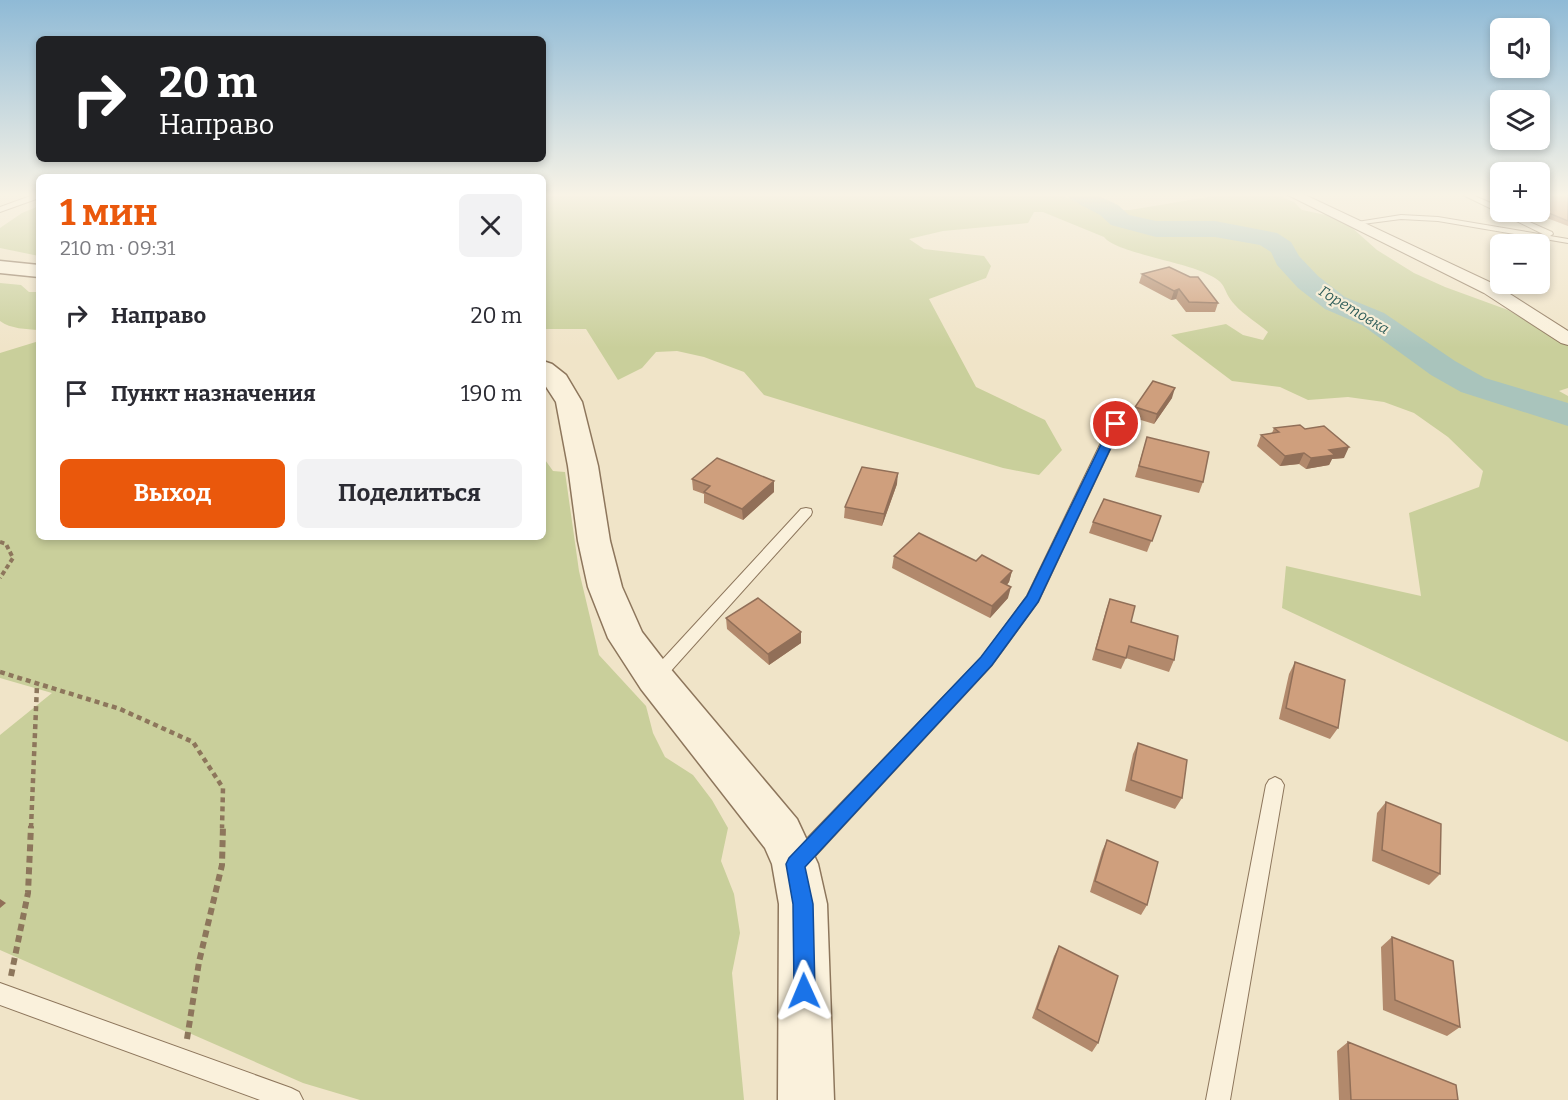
<!DOCTYPE html>
<html lang="ru">
<head>
<meta charset="utf-8">
<style>
  :root { --surface:#fff; --page:#f2f2f3; --text:#2b2b33; --muted:#7c7c81; --accent:#ea580c }
  body { margin:0; font-family:Bitter,serif; background:var(--page); color:var(--text); height:100vh; display:flex; flex-direction:column; font-size:22px; white-space:nowrap }
  * { box-sizing:border-box; margin:0 }
  p { font-size:20px; color:var(--muted) }
  .icon { flex:none; width:33px; height:33px; fill:none; stroke:currentColor; stroke-width:2; stroke-linecap:round; stroke-linejoin:round }
  .map { position:relative; flex:1; overflow:hidden }
  .panel { position:absolute; left:36px; top:174px; width:510px; height:366px; display:flex; flex-direction:column; background:var(--surface); border-radius:9px; box-shadow:0 3px 9px #0003 }
  .panel>* { flex:none }
  .banner { position:absolute; left:36px; top:36px; width:510px; height:126px; border-radius:9px; box-shadow:0 3px 9px #0003; background:#202124; color:#fff; overflow:hidden }
  .tools { position:absolute; left:1490px; top:18px; display:grid; gap:12px }
  .tools a { display:grid; place-items:center; width:60px; height:60px; border-radius:9px; background:var(--surface); box-shadow:0 3px 9px #0003; font-size:30px }
  .pin { position:absolute; display:grid; place-items:center; width:51px; height:51px; color:#fff; margin:-26px; border:3px solid #fff; border-radius:50%; box-shadow:0 2px 6px #0007 }
  .me { position:absolute; width:66px; margin:-33px; rotate:359deg; stroke-linejoin:round; filter:drop-shadow(0 0 4px #0008) }
  .turn { display:flex; align-items:center; gap:21px; height:126px; padding:0 24px; font-size:27px }
  .turn .icon { width:78px; height:78px; stroke-width:2.5 }
  .turn b { display:block; font-size:42px; line-height:51px }
  .round { display:grid; place-items:center; flex:none; width:63px; height:63px; border-radius:9px; background:var(--page) }
  .head { display:flex; align-items:center; justify-content:space-between; height:102px; padding:0 24px }
  h1 { font-size:36px; font-weight:700; line-height:45px; color:var(--accent) }
  .button { display:flex; gap:12px; margin-top:auto; padding:12px 24px }
  .button a { flex:1; height:69px; border-radius:9px; background:var(--accent); color:#fff; font-size:24px; font-weight:700; line-height:69px; text-align:center }
  .button a+a { background:var(--page); color:var(--text) }
  ul { padding:0; list-style:none }
  li { display:flex; align-items:center; gap:18px; height:78px; padding:0 24px }
  li div { flex:1 }
  li b { display:block; font-size:22px }
  li em { font-style:normal }
  .map>svg:first-child { display:block }
  .green { fill:#c9cf9b }
  .lines { fill:none; stroke-linecap:round; stroke-linejoin:round }
  .river { fill:#a9c4bc; fill-rule:evenodd }
  .service-casing { stroke:#8d765c; stroke-width:2 }
  .minor-casing { stroke:#8d765c; stroke-width:2 }
  .tertiary-casing { stroke:#8d765c; stroke-width:3 }
  .path-far2 { stroke:#8d765c; stroke-width:4; stroke-dasharray:4.5 3; stroke-linecap:butt }
  .path-far1 { stroke:#8d765c; stroke-width:4.5; stroke-dasharray:5 4; stroke-linecap:butt }
  .path { stroke:#8d765c; stroke-width:6; stroke-dasharray:7 4.5; stroke-linecap:butt }
  .service { fill:#faf1dc; fill-rule:evenodd }
  .minor { fill:#faf1dc; fill-rule:evenodd }
  .tertiary { fill:#faf1dc; fill-rule:evenodd }
  .wall { fill:#b2896c }
  .shaded-wall { fill:#916f58 }
  .building { fill:#cf9f7d; stroke:#916f58; stroke-width:1.5 }
  .route { fill:#1a73e8; stroke:#114b97; stroke-width:1.5 }
  .labels { text-anchor:middle; stroke-width:4.5; stroke-linejoin:round; paint-order:stroke }
  .far-water-label { font-size:15px; font-style:italic; fill:#2f5d5a; stroke:#f7eed8 }
</style>
</head>
<body>
<div class="map">
<svg width="1568" height="1100" viewBox="0 0 1568 1100">
  <rect width="100%" height="100%" fill="#f0e4c8"/>
  <path class="green" d="M 543,194 L 1057,194 L 1101,211 L 1130,210 L 1226,194 L 1274,194 L 1294,202 L 1302,210 L 1326,215 L 1350,226 L 1377,250 L 1414,273 L 1445,287 L 1508,310 L 1568,345 L 1568,388 L 1559,391 L 1568,396 L 1568,742 L 1282,608 L 1286,566 L 1421,596 L 1409,513 L 1479,487 L 1483,471 L 1448,437 L 1414,413 L 1384,402 L 1348,397 L 1308,400 L 1280,387 L 1232,381 L 1171,335 L 1226,324 L 1243,335 L 1263,340 L 1268,332 C 1258,323 1244,315 1235,305 C 1220,288 1230,284 1205,273 C 1183,262 1115,252 1104,237 L 1043,212 L 1034,212 L 1028,223 L 943,231 L 909,239 L 924,249 L 984,256 L 991,266 L 986,278 L 929,299 L 976,387 L 1045,420 L 1062,450 L 1039,475 L 1003,468 L 764,395 L 744,372 L 704,357 L 677,351 L 656,352 L 642,368 L 618,380 L 586,329 L 543,329 Z
    M 39,206 L 39,256 L 0,248 L 0,228 L 22,213 Z
    M 0,283 L 21,285 L 29,292 L 39,292 L 39,330 C 26,329 11,329 0,321 Z
    M 39,341 L 39,537 L 543,537 L 543,457 L 553,471 L 565,472 L 579,571 L 599,655 L 646,706 L 653,733 L 665,757 L 693,775 L 712,800 L 728,828 L 721,861 L 734,894 L 740,933 L 732,973 L 744,1100 L 360,1100 L 303,1083 L 0,950 L 0,735 L 52,693 L 0,678 L 0,353 Z"/>
  <g class="lines">
    <path class="river" d="M 1066,194 L 1095,194 L 1118,205 L 1129,215 L 1156,221 L 1215,221 L 1277,233 L 1291,242 L 1299,256 L 1318,276 L 1345,297 L 1384,313 L 1455,361 L 1485,378 L 1568,403 L 1568,426 L 1461,392 L 1431,375 L 1362,325 L 1325,309 L 1298,288 L 1277,265 L 1271,252 L 1260,245 L 1215,237 L 1156,237 L 1111,225 L 1100,215 L 1070,199 Z"/>
    <defs>
      <path id="service" d="M 36,194 L 39,194 L 39,198 L 0,212 L 0,207 Z
        M 1461,194 L 1470,194 L 1500,207 L 1500,212 L 1507,212 L 1552,232 L 1553,234 L 1550,236 L 1568,239 L 1568,243 L 1438,221 L 1401,219 L 1355,225 L 1351,223 L 1401,215 L 1438,217 L 1545,235 Z
        M 1116,421 L 1122,424 L 1038,602 L 992,665 L 806,866 L 799,869 L 792,866 L 790,860 L 792,854 L 982,657 L 1027,596 L 1110,424 Z
        M 806,508 L 811,509 L 812,512 L 811,515 L 661,682 L 655,684 L 649,682 L 647,678 L 649,674 L 801,509 Z
        M 1275,777 L 1281,780 L 1284,785 L 1230,1100 L 1206,1100 L 1266,785 L 1269,780 Z
        M 0,983 L 291,1088 L 299,1092 L 303,1100 L 260,1100 L 0,1005 Z"/>
      <path id="minor" d="M 1286,194 L 1303,194 L 1496,285 L 1568,331 L 1568,345 L 1561,343 L 1484,293 Z"/>
      <path id="tertiary" d="M 0,261 L 39,265 L 39,277 L 0,273 Z
        M 543,361 L 552,364 L 566,375 L 582,402 L 598,466 L 610,541 L 622,587 L 642,632 L 669,667 L 797,819 L 818,864 L 827,904 L 834,1100 L 778,1100 L 779,904 L 772,864 L 765,848 L 641,689 L 608,638 L 588,587 L 578,541 L 568,466 L 556,402 L 543,382 Z"/>
    </defs>
    <use href="#service" class="service-casing"/>
    <use href="#minor" class="minor-casing"/>
    <use href="#tertiary" class="tertiary-casing"/>
    <path class="path-far2" d="M 0,542 L 6,544 L 13,558 L 0,578"/>
    <path class="path-far1" d="M 0,672 L 120,709 L 193,742 L 223,788 L 222,828
      M 31,828 L 37,685"/>
    <path class="path" d="M 11,976 L 28,893 L 31,826
      M 187,1039 L 199,962 L 222,865 L 223,826"/>
    <use href="#service" class="service"/>
    <use href="#minor" class="minor"/>
    <use href="#tertiary" class="tertiary"/>
  </g>
  <path class="wall" d="M 1539,194 L 1568,194 L 1568,226 L 1531,212 L 1539,212 Z
    M 1142,274 L 1218,303 L 1215,312 L 1186,312 L 1176,299 L 1171,300 L 1139,283 Z
    M 1172,398 L 1154,424 L 1131,417 L 1135,407 Z
    M 1274,428 L 1344,458 L 1332,459 L 1329,465 L 1306,469 L 1299,464 L 1280,466 L 1257,446 L 1261,435 L 1272,433 Z
    M 1147,437 L 1203,482 L 1199,493 L 1135,477 Z
    M 692,479 L 774,492 L 743,520 L 704,503 L 704,494 L 693,490 Z
    M 897,484 L 882,526 L 844,518 L 845,507 Z
    M 1161,516 L 1147,552 L 1089,533 L 1093,522 Z
    M 894,556 L 976,561 L 1012,571 L 1009,582 L 1007,585 L 1008,598 L 990,618 L 892,568 Z
    M 1110,599 L 1131,622 L 1174,660 L 1169,672 L 1126,658 L 1121,669 L 1092,660 L 1106,610 Z
    M 726,618 L 801,632 L 801,643 L 769,665 L 727,629 Z
    M 1295,662 L 1338,728 L 1330,739 L 1279,719 L 1289,674 Z
    M 1138,743 L 1182,798 L 1175,809 L 1125,791 L 1133,754 Z
    M 1386,802 L 1440,874 L 1429,885 L 1372,861 L 1377,813 Z
    M 1107,840 L 1147,905 L 1141,915 L 1090,892 L 1102,851 Z
    M 1392,937 L 1460,1027 L 1447,1036 L 1383,1010 L 1381,947 Z
    M 1059,946 L 1098,1043 L 1092,1052 L 1032,1018 L 1054,956 Z
    M 1348,1042 L 1458,1100 L 1339,1100 L 1337,1051 Z"/>
  <path class="shaded-wall" d="M 1179,289 L 1176,299 L 1171,300 L 1174,291 Z
    M 1175,388 L 1172,398 L 1154,424 L 1157,414 Z
    M 1349,447 L 1344,458 L 1332,459 L 1329,465 L 1306,469 L 1311,458 L 1329,450 Z
    M 1304,453 L 1299,464 L 1280,466 L 1285,456 Z
    M 898,473 L 897,484 L 882,526 L 884,514 Z
    M 774,481 L 774,492 L 743,520 L 742,509 Z
    M 1012,571 L 1009,582 L 999,593 L 1001,582 Z
    M 1011,587 L 1008,598 L 990,618 L 992,606 Z
    M 801,632 L 801,643 L 769,665 L 768,654 Z
    M 0,899 L 6,903 L 0,908 Z"/>
  <path class="building" d="M 1539,194 L 1568,194 L 1568,221 L 1539,209 Z
    M 1169,267 L 1190,277 L 1198,277 L 1218,303 L 1189,302 L 1179,289 L 1174,291 L 1142,274 Z
    M 1153,381 L 1175,388 L 1157,414 L 1135,407 Z
    M 1300,425 L 1305,429 L 1324,426 L 1349,447 L 1329,450 L 1335,455 L 1311,458 L 1304,453 L 1285,456 L 1261,435 L 1279,432 L 1274,428 Z
    M 1147,437 L 1209,452 L 1203,482 L 1139,466 Z
    M 717,458 L 774,481 L 742,509 L 704,492 L 710,486 L 692,479 Z
    M 862,467 L 898,473 L 884,514 L 845,507 Z
    M 1104,499 L 1161,516 L 1152,541 L 1093,522 Z
    M 919,533 L 976,561 L 982,555 L 1012,571 L 1001,582 L 1011,587 L 992,606 L 894,556 Z
    M 758,598 L 801,632 L 768,654 L 726,618 Z
    M 1110,599 L 1135,606 L 1131,622 L 1178,636 L 1174,660 L 1129,646 L 1126,658 L 1096,649 Z
    M 1295,662 L 1345,680 L 1338,728 L 1286,708 Z
    M 1138,743 L 1187,760 L 1182,798 L 1131,780 Z
    M 1386,802 L 1441,824 L 1440,874 L 1382,850 Z
    M 1107,840 L 1158,862 L 1147,905 L 1095,881 Z
    M 1392,937 L 1453,961 L 1460,1027 L 1395,1000 Z
    M 1059,946 L 1118,976 L 1098,1043 L 1037,1009 Z
    M 1348,1042 L 1456,1085 L 1458,1100 L 1351,1100 Z"/>
  <linearGradient id="sky" x2="0" y2="1"><stop stop-color="#8fbad6"/><stop offset="0.56" stop-color="#f8f3e6"/><stop offset="1" stop-color="#f8f3e6" stop-opacity="0"/></linearGradient>
  <rect width="1568" height="348" fill="url(#sky)"/>
  <path class="route" d="M 1116,420 L 1122,424 L 1038,602 L 992,665 L 805,867 L 813,904 L 815,991 L 812,998 L 804,1002 L 797,998 L 794,991 L 793,904 L 786,864 L 789,858 L 981,657 L 1027,596 L 1111,424 Z"/>
  <g class="labels">
    <g class="far-water-label">
      <text transform="translate(1354 310) rotate(31)" y="5">Горетовка</text>
    </g>
  </g>
</svg>
<div class="tools">
<a><svg class="icon" aria-label="sound" viewBox="0 0 24 24"><path d="M4 9h4l5-4v14l-5-4H4zM17 9q2 3 0 6"/></svg></a>
<a><svg class="icon" aria-label="layers" viewBox="0 0 24 24"><path d="M12 4l9 5-9 5-9-5zM3 14l9 5 9-5"/></svg></a>
<a>+</a>
<a>−</a>
</div>
<div class="pin" style="left:1116px;top:424px;background:#d93025"><svg class="icon" aria-label="arrive" viewBox="0 0 24 24"><path d="M6 21V4h12l-3 4 3 4H6"/></svg></div>
<svg class="me" style="left:804px;top:991px" viewBox="-20 -20 40 40"><path d="M0-17L14 15 0 8-14 15z" fill="#1a73e8" stroke="#fff" stroke-width="4"/></svg>
<div class="banner">
<div class="turn"><svg class="icon" aria-label="right" viewBox="0 0 24 24"><path d="M7 20v-9h11M14 6l5 5-5 5"/></svg><div><b>20 m</b>Направо</div></div>
</div>
<section class="panel">
<div class="head"><div><h1>1 мин</h1><p>210 m · 09:31</p></div><a class="round"><svg class="icon" aria-label="close" viewBox="0 0 24 24"><path d="M6 6l12 12M18 6L6 18"/></svg></a></div>
<ul>
<li><svg class="icon" aria-label="right" viewBox="0 0 24 24"><path d="M7 20v-9h11M14 6l5 5-5 5"/></svg><div><b>Направо</b></div><em>20 m</em></li>
<li><svg class="icon" aria-label="arrive" viewBox="0 0 24 24"><path d="M6 21V4h12l-3 4 3 4H6"/></svg><div><b>Пункт назначения</b></div><em>190 m</em></li>
</ul>
<div class="button"><a>Выход</a><a>Поделиться</a></div>
</section>
</div>
</body>
</html>
